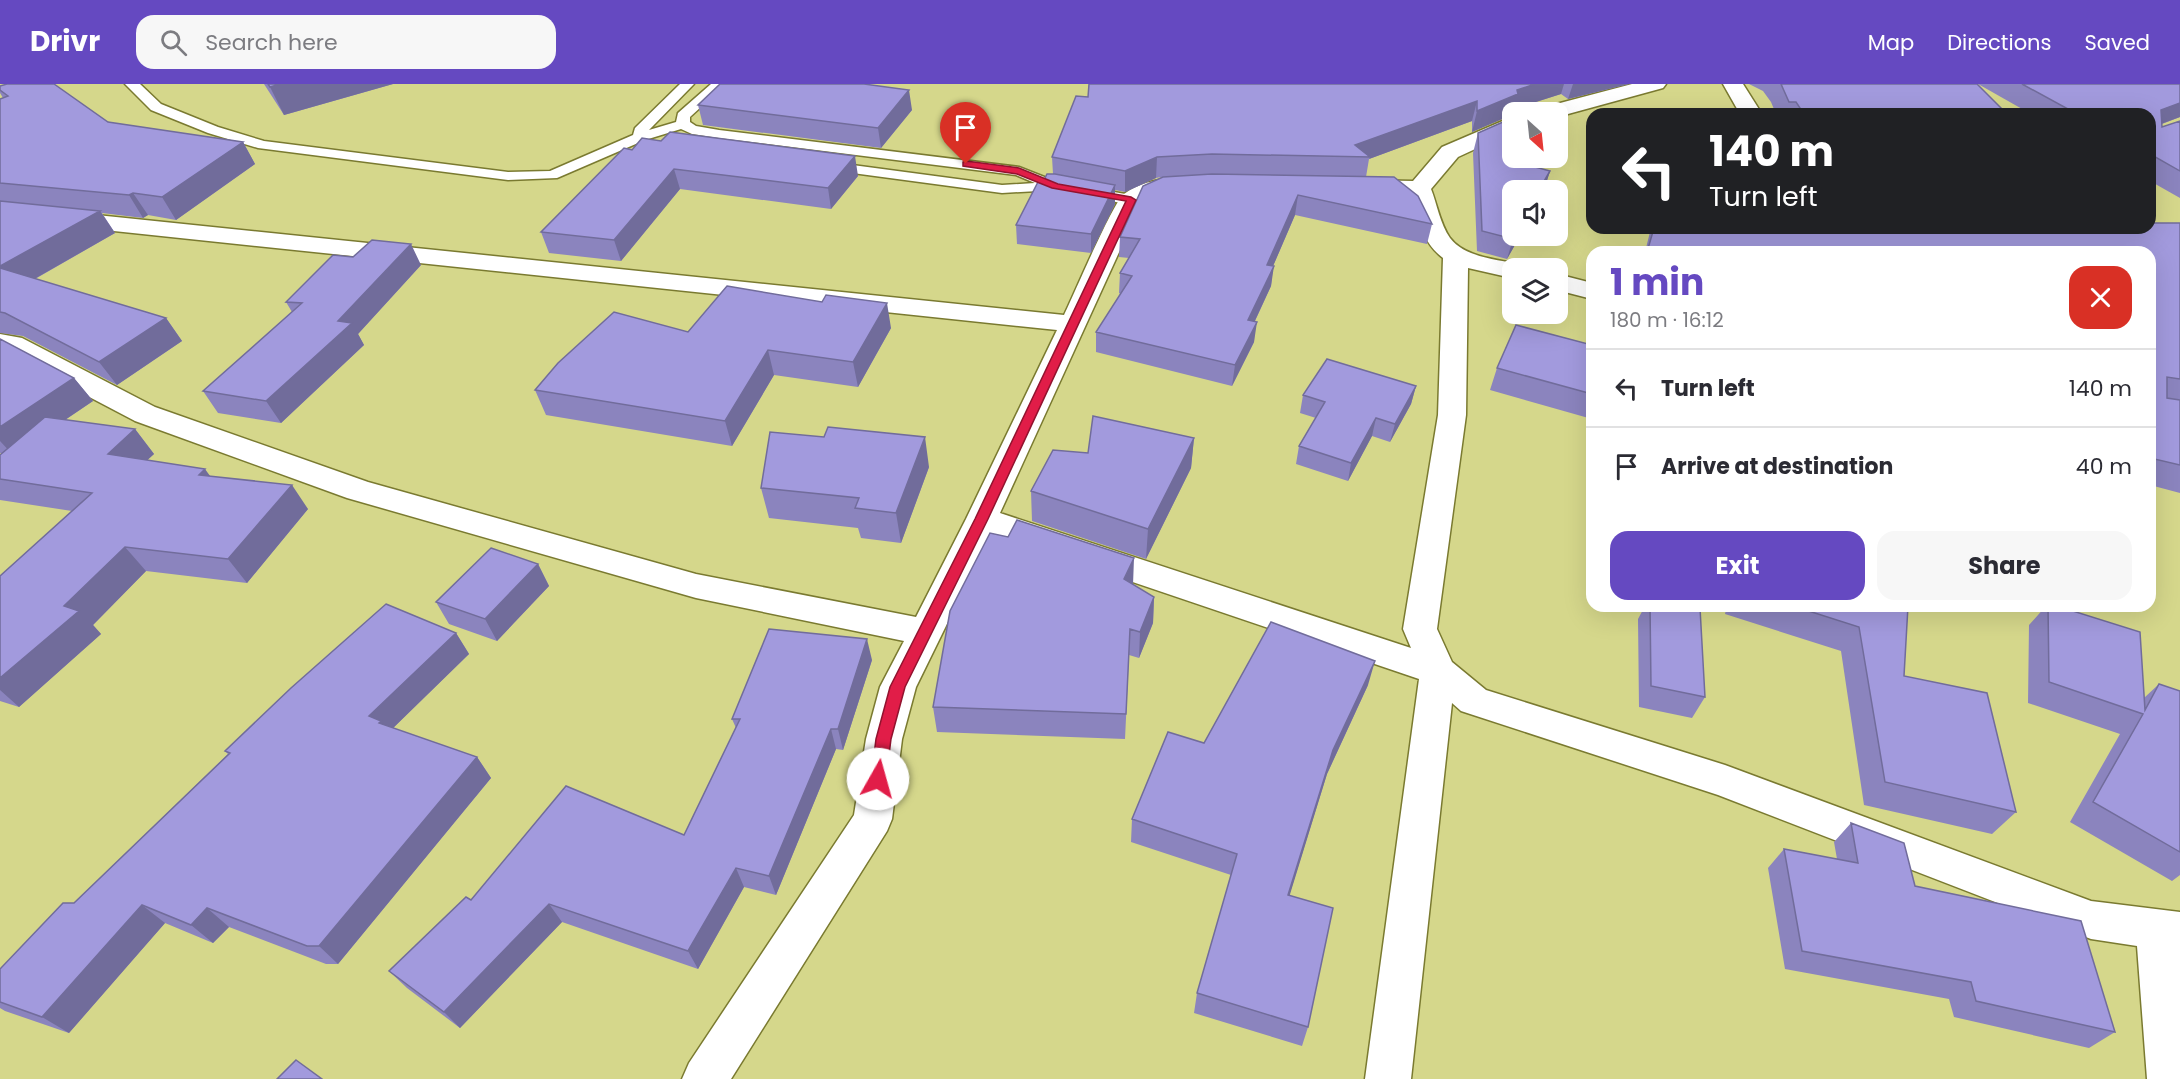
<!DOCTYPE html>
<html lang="en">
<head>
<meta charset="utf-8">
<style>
  :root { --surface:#fff; --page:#f7f7f7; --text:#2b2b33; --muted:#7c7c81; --line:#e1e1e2; --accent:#6549c1 }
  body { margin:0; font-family:Poppins,sans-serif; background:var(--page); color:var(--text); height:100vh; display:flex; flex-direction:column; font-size:22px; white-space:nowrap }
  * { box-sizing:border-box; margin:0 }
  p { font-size:20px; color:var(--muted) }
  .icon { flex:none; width:33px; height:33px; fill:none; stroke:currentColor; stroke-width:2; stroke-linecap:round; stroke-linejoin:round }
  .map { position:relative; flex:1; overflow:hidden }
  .details { position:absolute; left:1586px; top:162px; width:570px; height:366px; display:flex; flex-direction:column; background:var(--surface); border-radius:18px; box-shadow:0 6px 24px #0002 }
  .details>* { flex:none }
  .guide { position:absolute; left:1586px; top:24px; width:570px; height:126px; border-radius:18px; box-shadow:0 6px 24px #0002; background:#202124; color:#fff; overflow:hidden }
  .needle { width:39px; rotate:153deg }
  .tools { position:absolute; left:1502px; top:18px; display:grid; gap:12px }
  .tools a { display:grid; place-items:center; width:66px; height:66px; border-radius:12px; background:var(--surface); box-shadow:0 6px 24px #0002; font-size:30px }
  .pin { position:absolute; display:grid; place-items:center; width:51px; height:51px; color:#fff; margin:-62px -26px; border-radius:50% 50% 50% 0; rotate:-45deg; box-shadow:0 0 6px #0007 }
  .pin .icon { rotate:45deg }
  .me { position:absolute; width:66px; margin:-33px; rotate:7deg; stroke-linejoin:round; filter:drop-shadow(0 0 4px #0008) }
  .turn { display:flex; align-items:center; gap:21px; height:126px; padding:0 24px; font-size:27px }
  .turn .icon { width:78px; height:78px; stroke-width:2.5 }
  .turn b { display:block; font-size:42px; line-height:51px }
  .round { display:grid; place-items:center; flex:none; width:63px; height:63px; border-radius:18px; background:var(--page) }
  .overview { display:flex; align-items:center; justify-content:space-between; height:102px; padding:0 24px }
  h1 { font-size:36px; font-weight:700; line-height:45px; color:var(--accent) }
  .cta { display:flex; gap:12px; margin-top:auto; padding:12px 24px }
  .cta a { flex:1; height:69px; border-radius:18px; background:var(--accent); color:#fff; font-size:24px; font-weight:700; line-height:69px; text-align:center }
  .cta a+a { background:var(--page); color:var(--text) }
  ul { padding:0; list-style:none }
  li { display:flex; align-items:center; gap:18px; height:78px; padding:0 24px; border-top:2px solid var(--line) }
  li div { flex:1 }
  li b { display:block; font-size:22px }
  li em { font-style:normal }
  header { display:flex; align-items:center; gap:36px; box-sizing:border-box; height:84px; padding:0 30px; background:var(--accent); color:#fff }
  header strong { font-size:28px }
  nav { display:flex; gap:33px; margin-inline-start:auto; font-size:21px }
  .search { width:420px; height:54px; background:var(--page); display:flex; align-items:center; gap:15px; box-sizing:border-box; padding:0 21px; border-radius:18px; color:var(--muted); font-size:22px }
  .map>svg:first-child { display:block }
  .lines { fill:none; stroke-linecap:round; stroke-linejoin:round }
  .lane-casing { stroke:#7a7a30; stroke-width:3 }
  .street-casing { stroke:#7a7a30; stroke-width:3 }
  .lane { fill:#fff; fill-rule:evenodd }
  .street { fill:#fff; fill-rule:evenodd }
  .wall { fill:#8b84be }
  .shaded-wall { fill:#716c9b }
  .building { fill:#a29add; stroke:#716c9b; stroke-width:1.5 }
  .route { fill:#e11d48; stroke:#92132f; stroke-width:1.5 }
</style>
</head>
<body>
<header>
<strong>Drivr</strong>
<div class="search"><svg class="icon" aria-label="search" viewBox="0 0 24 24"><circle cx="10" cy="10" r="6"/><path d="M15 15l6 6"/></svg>Search here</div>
<nav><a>Map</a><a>Directions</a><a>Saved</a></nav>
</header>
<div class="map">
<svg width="2180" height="995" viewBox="0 0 2180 995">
  <rect width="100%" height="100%" fill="#d5d78b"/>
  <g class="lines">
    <defs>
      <path id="lane" d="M 125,0 L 140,0 L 161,20 L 218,43 L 264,57 L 508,88 L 550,87 L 633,51 L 635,44 L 680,0 L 694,0 L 649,46 L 676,38 L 678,29 L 711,0 L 726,0 L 690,33 L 690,38 L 696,42 L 719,46 L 1019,83 L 1057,98 L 1131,111 L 1139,116 L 1131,121 L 1056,106 L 1002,109 L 830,86 L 825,85 L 823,82 L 825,79 L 830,78 L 1002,101 L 1035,99 L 1016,91 L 719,54 L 692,50 L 681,45 L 645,56 L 557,94 L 508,96 L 258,64 L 208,49 L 151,26 Z"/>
      <path id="street" d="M 1632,0 L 1666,0 L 1663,4 L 1557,33 L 1557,28 L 1542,28 L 1545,23 Z
        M 1723,0 L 1743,0 L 1762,30 L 1740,30 Z
        M 1512,33 L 1512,48 L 1458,73 L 1431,105 C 1437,120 1440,140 1450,154 C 1465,174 1498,175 1521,181 L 1524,184 L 1512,184 L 1512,194 L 1468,184 L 1466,331 L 1437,545 L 1452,578 L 1486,606 L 1725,681 L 2091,817 L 2180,828 L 2180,995 L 2147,995 L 2137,862 L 2091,855 L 1718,711 L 1461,627 L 1452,619 L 1411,995 L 1365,995 L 1419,595 L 991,450 L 916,603 L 902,655 L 892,735 L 887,747 L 731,995 L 682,995 L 689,979 L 854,731 L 866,655 L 880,603 L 904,557 L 696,514 L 347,414 L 135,337 L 0,266 L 0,250 L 22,254 L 155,323 L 368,398 L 696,490 L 916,533 L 966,435 L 1057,246 L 0,135 L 0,121 L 1064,231 C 1073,213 1113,118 1124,110 C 1142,97 1168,92 1190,97 L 1194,102 L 1190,107 L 1161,110 L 1141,120 L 1000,429 L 1411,564 L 1403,545 L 1438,331 L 1443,174 C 1423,159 1417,134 1410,111 L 1355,108 L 1351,103 L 1355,98 L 1363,96 L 1413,97 L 1442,63 Z
        M 1557,190 L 1592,199 L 1592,215 L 1557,206 Z"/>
    </defs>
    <use href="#lane" class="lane-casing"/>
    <use href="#street" class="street-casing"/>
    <use href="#lane" class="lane"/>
    <use href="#street" class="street"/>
  </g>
  <path class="wall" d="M 264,0 L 393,0 L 284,31 Z
    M 1089,0 L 1629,0 L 1568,15 L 1561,10 L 1514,25 L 1513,28 L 1472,48 L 1472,37 L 1369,75 L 1366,93 L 1432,140 L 1427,160 L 1295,131 L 1273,182 L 1271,202 L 1255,237 L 1254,258 L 1232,302 L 1096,268 L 1096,248 L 1121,210 L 1119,209 L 1120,189 L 1129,174 L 1119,173 L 1120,153 L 1161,93 L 1156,94 L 1125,108 L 1115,106 L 1115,120 L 1091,169 L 1017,160 L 1016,141 L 1044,96 L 1053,90 L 1052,73 L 1088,13 Z
    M 1749,0 L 1977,0 L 2007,30 L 1776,30 L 1771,18 L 1763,7 Z
    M 1978,0 L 2180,0 L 2180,33 L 2162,40 L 2162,43 L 2180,37 L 2180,114 L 2150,97 L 2150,30 L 2031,30 Z
    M 0,2 L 108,38 L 243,58 L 255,80 L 176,136 L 148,131 L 143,134 L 102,129 L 115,149 L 35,195 L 166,234 L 182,257 L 117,301 L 23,252 L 0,249 L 0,15 L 3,14 L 0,9 Z
    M 698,21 L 912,26 L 881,64 L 703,41 Z
    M 1478,49 L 1531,82 L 1550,87 L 1544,106 L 1512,106 L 1520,152 L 1507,175 L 1477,167 L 1473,69 Z
    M 624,64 L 858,92 L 831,125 L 680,105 L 621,177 L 549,169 L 541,148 Z
    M 2180,139 L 2180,409 L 2150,401 L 2150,168 L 1645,168 L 1651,144 L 2150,144 Z
    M 421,181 L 358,250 L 364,261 L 281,339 L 218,329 L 203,307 L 292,228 L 286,218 Z
    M 891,244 L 858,303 L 774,291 L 732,362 L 546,331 L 535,306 L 688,248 Z
    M 0,255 L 74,294 L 93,317 L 65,336 L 135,345 L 154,370 L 147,376 L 210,392 L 308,425 L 247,499 L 146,487 L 93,541 L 101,550 L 19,623 L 0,617 L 0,492 L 72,427 L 0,416 L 0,371 L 2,369 L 0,369 Z
    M 1592,261 L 1592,335 L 1490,306 L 1497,284 Z
    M 1416,302 L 1411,320 L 1390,358 L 1372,352 L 1348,397 L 1296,380 L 1299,362 L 1316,334 L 1300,329 L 1303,311 Z
    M 1194,354 L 1191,384 L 1146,475 L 1032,437 L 1031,407 L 1088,369 Z
    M 929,383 L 901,459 L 861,454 L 858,444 L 769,434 L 761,404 Z
    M 538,480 L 549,502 L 497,557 L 449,540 L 436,518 Z
    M 1133,501 L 1154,513 L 1153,539 L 1139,574 L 1129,571 L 1125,655 L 937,648 L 933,623 Z
    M 1645,522 L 1692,522 L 1705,613 L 1692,634 L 1639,623 L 1638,535 Z
    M 1727,522 L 1908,522 L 1904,592 L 2016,728 L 1992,750 L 1864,721 L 1841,567 L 1725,530 Z
    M 2046,522 L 2057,522 L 2144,614 L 2159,600 L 2180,607 L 2180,791 L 2172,797 L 2070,738 L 2120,650 L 2028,619 L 2029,541 Z
    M 456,549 L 469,570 L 393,644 L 477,673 L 491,694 L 338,880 L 326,880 L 229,843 L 213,859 L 165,839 L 69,949 L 5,927 L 0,924 L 0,885 L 74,819 L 228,670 L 225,667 Z
    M 872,576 L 843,666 L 836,665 L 776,811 L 744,803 L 698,885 L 562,838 L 460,944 L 407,904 L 389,887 L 471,816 L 684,751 L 736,644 L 732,635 Z
    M 1368,601 L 1327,690 L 1289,812 L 1308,943 L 1302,962 L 1194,929 L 1197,909 L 1231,791 L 1131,758 L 1132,735 L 1204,659 Z
    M 1851,739 L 1915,802 L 2115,948 L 2089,964 L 1954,933 L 1949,915 L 1785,885 L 1768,784 L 1784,765 L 1837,775 L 1834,758 Z"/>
  <path class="shaded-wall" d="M 280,0 L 393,0 L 284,31 L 270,3 Z
    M 1535,0 L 1564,0 L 1561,10 L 1514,25 L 1512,31 L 1472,48 L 1477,27 L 1517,6 Z
    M 1573,0 L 1629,0 L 1568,15 Z
    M 909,6 L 912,26 L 881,64 L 878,44 Z
    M 1477,17 L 1472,37 L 1369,75 L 1370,73 L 1355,61 Z
    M 2180,19 L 2180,33 L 2150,44 L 2161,26 Z
    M 243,58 L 255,80 L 176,136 L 162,113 Z
    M 855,72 L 858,92 L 831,125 L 828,104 Z
    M 1157,73 L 1156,94 L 1125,108 L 1125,87 Z
    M 674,85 L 680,105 L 621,177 L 614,156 Z
    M 1550,87 L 1544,106 L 1539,106 Z
    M 1115,101 L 1115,120 L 1091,169 L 1091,150 Z
    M 133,109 L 148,131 L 143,134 L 129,111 Z
    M 1298,111 L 1295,131 L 1265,201 L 1267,181 Z
    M 100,127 L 115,149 L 15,206 L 0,187 L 0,182 Z
    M 1515,152 L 1520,152 L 1507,175 L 1513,155 Z
    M 411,160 L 421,181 L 358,250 L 364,261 L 281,339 L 266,317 L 338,237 Z
    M 1274,182 L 1271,202 L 1246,256 L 1248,236 Z
    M 887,219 L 891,244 L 858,303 L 853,278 Z
    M 166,234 L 182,257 L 117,301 L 99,278 Z
    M 1257,238 L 1254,258 L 1232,302 L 1235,281 Z
    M 768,266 L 774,291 L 732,362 L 725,337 Z
    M 74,294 L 93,317 L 13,371 L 0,357 L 0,343 Z
    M 1416,302 L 1411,320 L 1390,358 L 1395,340 Z
    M 1376,334 L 1372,352 L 1348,397 L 1351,379 Z
    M 135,345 L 154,370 L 127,395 L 108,370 Z
    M 925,353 L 929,383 L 901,459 L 896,429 Z
    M 1194,354 L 1191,384 L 1146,475 L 1148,445 Z
    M 205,385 L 223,410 L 199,391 Z
    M 292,401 L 308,425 L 247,499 L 228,475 Z
    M 125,463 L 146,487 L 93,541 L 101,550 L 19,623 L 0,606 L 0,594 L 64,522 Z
    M 1134,474 L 1133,501 L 1124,495 Z
    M 538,480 L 549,502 L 497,557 L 485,535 Z
    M 1154,513 L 1153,539 L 1139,574 L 1140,548 Z
    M 456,549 L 469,570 L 389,648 L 369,632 Z
    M 867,555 L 872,576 L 843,666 L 838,645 Z
    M 1375,577 L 1368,601 L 1327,690 L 1283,833 L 1288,811 L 1333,666 Z
    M 831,645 L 836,665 L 776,811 L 769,792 Z
    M 477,673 L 491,694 L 338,880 L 319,862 Z
    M 736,784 L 744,803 L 698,885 L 688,867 Z
    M 549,820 L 562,838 L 460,944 L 444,928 Z
    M 142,821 L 165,839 L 69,949 L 42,933 Z
    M 207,824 L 229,843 L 213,859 L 191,841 Z"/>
  <path class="building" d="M 7,0 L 54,0 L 108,38 L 243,58 L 162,113 L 133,109 L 129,111 L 0,99 L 0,15 L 8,12 L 0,6 L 0,2 Z
    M 268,0 L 280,0 L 270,3 Z
    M 720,0 L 864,0 L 909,6 L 878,44 L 698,21 Z
    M 1089,0 L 1535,0 L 1517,6 L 1518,10 L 1477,27 L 1477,17 L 1355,61 L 1370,73 L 1212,70 L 1157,73 L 1125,87 L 1052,73 L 1076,12 L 1088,13 Z
    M 1781,0 L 1977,0 L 2007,30 L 1804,30 L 1796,18 L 1789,18 Z
    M 2022,0 L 2180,0 L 2180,19 L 2161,26 L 2162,43 L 2180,37 L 2180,87 L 2150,70 L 2150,30 L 2077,30 Z
    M 1512,34 L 1512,74 L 1529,74 L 1531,82 L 1550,87 L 1539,106 L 1512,106 L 1512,152 L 1515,152 L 1513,155 L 1482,147 L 1478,49 Z
    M 670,48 L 855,72 L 828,104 L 674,85 L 614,156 L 541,148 L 624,64 L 632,66 L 642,54 L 661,57 Z
    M 1047,90 L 1055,90 L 1115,101 L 1091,150 L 1016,141 L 1039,96 L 1044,96 Z
    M 1212,90 L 1394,93 L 1418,112 L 1432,140 L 1298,111 L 1267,181 L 1274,182 L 1248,236 L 1257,238 L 1235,281 L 1096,248 L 1132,192 L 1120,189 L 1140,155 L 1120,153 L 1143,102 L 1163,93 Z
    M 0,117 L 100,127 L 0,182 Z
    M 2150,139 L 2180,139 L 2180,295 L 2167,293 L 2167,314 L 2180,316 L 2180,381 L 2150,374 L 2150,168 L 1647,168 L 1654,144 L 2150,144 Z
    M 372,156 L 411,160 L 338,237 L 352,239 L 266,317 L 203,307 L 302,219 L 286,218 L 333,171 L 353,173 Z
    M 0,184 L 166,234 L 99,278 L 5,229 L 0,228 Z
    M 727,202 L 822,218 L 826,211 L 887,219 L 853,278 L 768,266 L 725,337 L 535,306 L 558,279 L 614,228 L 688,248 Z
    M 1516,241 L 1592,261 L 1592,310 L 1497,284 Z
    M 0,255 L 74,294 L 0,343 Z
    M 1327,275 L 1416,302 L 1395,340 L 1376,334 L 1351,379 L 1299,362 L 1325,318 L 1303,311 Z
    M 1093,332 L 1194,354 L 1148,445 L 1031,407 L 1053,366 L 1088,369 Z
    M 45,333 L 135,345 L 108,370 L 205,385 L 199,391 L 292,401 L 228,475 L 125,463 L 64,522 L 79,527 L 0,594 L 0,492 L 92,409 L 0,395 L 0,371 Z
    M 828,343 L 925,353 L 896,429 L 855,424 L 859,414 L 761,404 L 770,348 L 824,353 Z
    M 1017,436 L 1134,474 L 1124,495 L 1154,513 L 1140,548 L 1130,545 L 1126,630 L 933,623 L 950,527 L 990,449 L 1008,453 Z
    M 491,464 L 538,480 L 485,535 L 436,518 Z
    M 386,520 L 456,549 L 369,632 L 381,637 L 379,639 L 477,673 L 319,862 L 307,862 L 207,824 L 191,841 L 142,821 L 42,933 L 0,918 L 0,885 L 63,819 L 74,819 L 230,669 L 225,667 L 291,604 Z
    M 1650,522 L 1692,522 L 1700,524 L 1705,613 L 1651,602 Z
    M 1793,522 L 1908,522 L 1904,592 L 1987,609 L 2016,728 L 1885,698 L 1859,543 Z
    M 2048,522 L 2057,522 L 2140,548 L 2145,626 L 2159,600 L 2180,607 L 2180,768 L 2093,718 L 2143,630 L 2049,598 Z
    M 1271,538 L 1375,577 L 1333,666 L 1288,811 L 1333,824 L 1308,943 L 1197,909 L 1237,770 L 1132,735 L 1168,648 L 1204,659 Z
    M 769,545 L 867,555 L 838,645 L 831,645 L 769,792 L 736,784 L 688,867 L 549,820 L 444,928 L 389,887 L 466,813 L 471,816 L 566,702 L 684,751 L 740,635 L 732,635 Z
    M 1851,739 L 1904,759 L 1915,802 L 2081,837 L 2115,948 L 1976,917 L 1971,898 L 1802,867 L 1784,765 L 1858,779 Z
    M 296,976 L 322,995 L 277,995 Z"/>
  <path class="route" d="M 966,77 L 1019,84 L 1058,100 L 1131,113 L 1136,116 L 988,435 L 905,603 L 891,655 L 886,695 L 884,700 L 878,702 L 873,700 L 871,695 L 876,655 L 890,603 L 975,435 L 1126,117 L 1052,104 L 1017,90 L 963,82 L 963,78 Z"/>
</svg>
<div class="tools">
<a><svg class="needle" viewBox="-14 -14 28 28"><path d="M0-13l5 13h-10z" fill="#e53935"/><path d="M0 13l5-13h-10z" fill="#7c7c81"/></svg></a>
<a><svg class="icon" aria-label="sound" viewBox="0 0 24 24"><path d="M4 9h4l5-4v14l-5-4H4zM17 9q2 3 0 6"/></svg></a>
<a><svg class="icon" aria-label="layers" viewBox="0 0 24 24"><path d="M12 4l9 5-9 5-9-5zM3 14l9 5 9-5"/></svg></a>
</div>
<div class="pin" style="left:966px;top:80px;background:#d93025"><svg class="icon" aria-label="arrive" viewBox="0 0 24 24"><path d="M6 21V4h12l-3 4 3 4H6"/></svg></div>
<svg class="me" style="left:878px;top:695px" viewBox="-20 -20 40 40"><circle r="19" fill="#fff"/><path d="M0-13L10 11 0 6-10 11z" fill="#e11d48"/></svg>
<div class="guide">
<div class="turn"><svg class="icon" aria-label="left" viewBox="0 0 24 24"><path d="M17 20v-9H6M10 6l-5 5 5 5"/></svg><div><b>140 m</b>Turn left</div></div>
</div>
<section class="details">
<div class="overview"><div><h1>1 min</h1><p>180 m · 16:12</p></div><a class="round" style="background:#d93025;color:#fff"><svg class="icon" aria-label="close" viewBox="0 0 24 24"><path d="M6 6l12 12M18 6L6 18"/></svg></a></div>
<ul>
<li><svg class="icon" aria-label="left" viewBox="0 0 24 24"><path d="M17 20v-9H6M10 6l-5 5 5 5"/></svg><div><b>Turn left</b></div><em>140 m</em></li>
<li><svg class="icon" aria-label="arrive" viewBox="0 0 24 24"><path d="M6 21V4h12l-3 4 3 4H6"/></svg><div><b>Arrive at destination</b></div><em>40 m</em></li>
</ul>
<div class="cta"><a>Exit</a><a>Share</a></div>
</section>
</div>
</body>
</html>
